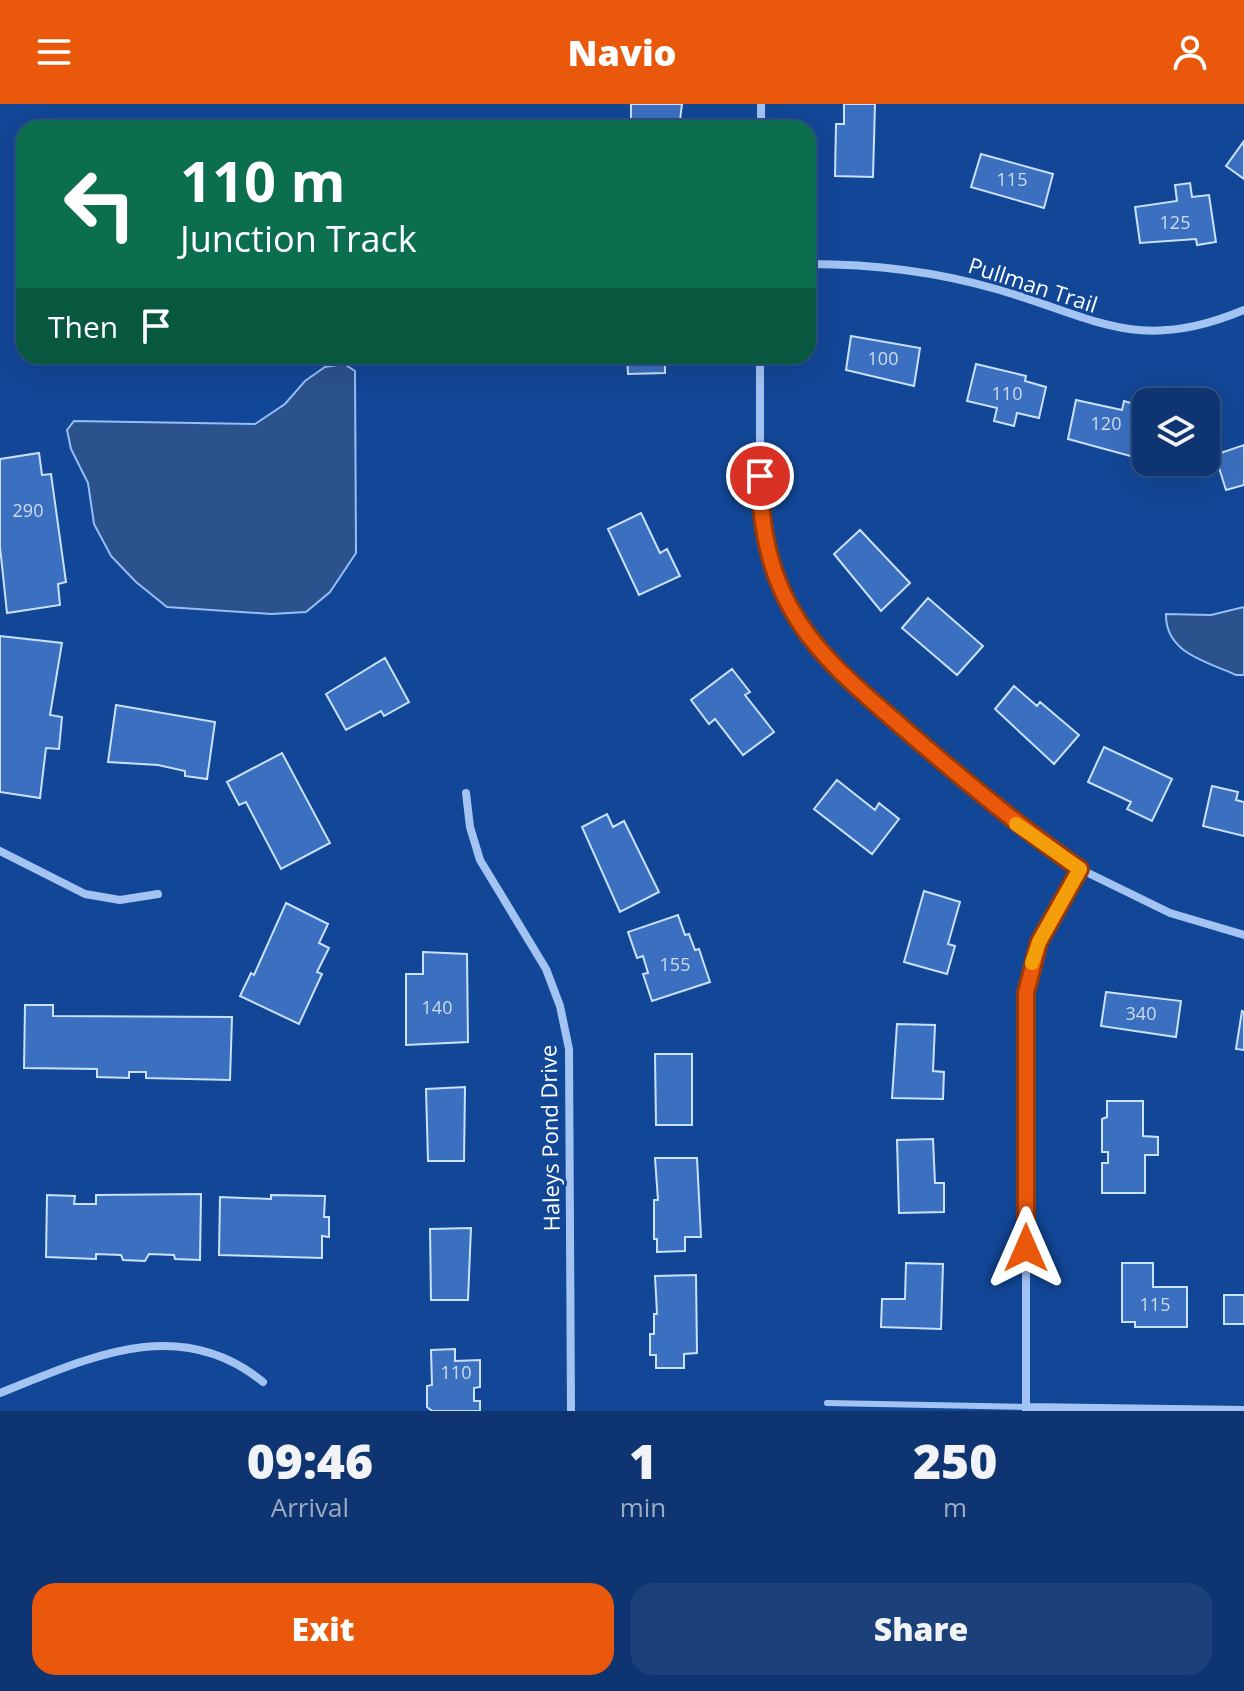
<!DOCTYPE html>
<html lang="en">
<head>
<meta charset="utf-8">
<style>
  :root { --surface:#0e3571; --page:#1c4079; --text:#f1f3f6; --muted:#9babc3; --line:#2e5084; --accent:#ea580c }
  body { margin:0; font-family:"Open Sans",sans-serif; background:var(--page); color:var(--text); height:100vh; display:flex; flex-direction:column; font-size:30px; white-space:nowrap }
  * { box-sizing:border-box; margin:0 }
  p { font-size:26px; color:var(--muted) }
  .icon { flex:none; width:44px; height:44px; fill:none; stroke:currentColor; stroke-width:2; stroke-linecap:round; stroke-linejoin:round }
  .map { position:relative; height:1307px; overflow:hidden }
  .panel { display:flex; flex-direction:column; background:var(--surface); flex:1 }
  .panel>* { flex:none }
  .top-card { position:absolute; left:16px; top:16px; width:800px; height:244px; border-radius:24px; box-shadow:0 8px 32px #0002,0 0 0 2px var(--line); background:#0b6e4f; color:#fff; overflow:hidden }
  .tools { position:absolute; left:1132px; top:284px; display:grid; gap:16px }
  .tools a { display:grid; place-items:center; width:88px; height:88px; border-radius:16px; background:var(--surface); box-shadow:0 8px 32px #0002,0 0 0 2px var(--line); font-size:40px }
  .pin { position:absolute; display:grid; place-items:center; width:68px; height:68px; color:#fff; margin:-34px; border:4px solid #fff; border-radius:50%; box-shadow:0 2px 8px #0007 }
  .me { position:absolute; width:88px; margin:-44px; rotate:0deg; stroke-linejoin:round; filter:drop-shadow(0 0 6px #0008) }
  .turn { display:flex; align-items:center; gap:28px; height:168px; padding:0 32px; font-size:36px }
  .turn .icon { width:104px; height:104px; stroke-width:2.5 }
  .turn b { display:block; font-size:56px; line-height:68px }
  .then { display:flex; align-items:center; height:76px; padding:0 32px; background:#0003; gap:16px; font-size:30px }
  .eta { display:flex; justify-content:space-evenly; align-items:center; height:136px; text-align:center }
  .eta b { font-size:48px; font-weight:800; line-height:56px }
  .action { display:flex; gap:16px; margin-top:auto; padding:16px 32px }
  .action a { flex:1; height:92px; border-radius:24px; background:var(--accent); color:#fff; font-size:32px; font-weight:800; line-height:92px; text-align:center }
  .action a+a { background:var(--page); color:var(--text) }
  header { display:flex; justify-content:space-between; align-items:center; height:104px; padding:0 32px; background:var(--accent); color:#fff; font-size:36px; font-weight:800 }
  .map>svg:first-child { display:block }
  .water { fill:#2c528e; stroke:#95bef7; stroke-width:2 }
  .building { fill:#3b70c0; stroke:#cbe0fd; stroke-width:2 }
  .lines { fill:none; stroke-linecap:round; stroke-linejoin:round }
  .service { stroke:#a3c4f3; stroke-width:6 }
  .minor { stroke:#a3c4f3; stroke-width:8 }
  .route-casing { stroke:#983908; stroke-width:20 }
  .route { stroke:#ea580c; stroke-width:14 }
  .slow { stroke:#f59e0b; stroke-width:14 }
  .labels { text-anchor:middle; stroke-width:6; stroke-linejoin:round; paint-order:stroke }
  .number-label { font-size:18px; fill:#cedbef }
  .street-label { font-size:22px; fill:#fff; stroke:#124797 }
</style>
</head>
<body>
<header><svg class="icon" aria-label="menu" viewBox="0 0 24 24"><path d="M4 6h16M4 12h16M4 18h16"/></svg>Navio<svg class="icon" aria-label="person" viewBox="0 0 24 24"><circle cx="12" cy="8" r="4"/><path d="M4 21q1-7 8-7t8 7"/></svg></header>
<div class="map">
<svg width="1244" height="1307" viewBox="0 0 1244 1307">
  <rect width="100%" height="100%" fill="#124797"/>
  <path class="water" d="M 344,260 L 355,267 L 356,449 L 330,488 L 306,508 L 271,510 L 167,503 L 136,478 L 111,452 L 94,420 L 88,379 L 71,345 L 67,326 L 74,317 L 255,320 L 285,300 L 305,277 L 325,263 Z
    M 1244,503 L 1244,571 L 1236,571 C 1206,557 1165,549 1166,510 L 1211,511 Z"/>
  <path class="building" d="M 631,0 L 682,0 L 679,24 L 624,24 L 624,17 L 631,17 Z
    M 844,0 L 875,0 L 873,73 L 835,72 L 836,20 L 844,20 Z
    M 1244,37 L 1244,75 L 1226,62 Z
    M 981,50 L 1053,70 L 1044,104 L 971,83 Z
    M 1190,79 L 1192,93 L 1209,91 L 1216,138 L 1197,141 L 1196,135 L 1140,139 L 1135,103 L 1177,97 L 1175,81 Z
    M 851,232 L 920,244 L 914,282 L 846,266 Z
    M 627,252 L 665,252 L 665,269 L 628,270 Z
    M 976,260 L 1026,272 L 1025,277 L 1046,283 L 1039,314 L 1017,309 L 1014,322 L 994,317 L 997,304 L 967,297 Z
    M 1076,296 L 1122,306 L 1124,297 L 1145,303 L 1134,353 L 1068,335 Z
    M 1244,341 L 1244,381 L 1226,386 L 1215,351 Z
    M 39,349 L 42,371 L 51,370 L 66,478 L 58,480 L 60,501 L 7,509 L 0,443 L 0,355 Z
    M 641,409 L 660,449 L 667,445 L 680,472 L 639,491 L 608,425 Z
    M 860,426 L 910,479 L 881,507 L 834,450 Z
    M 928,494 L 983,542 L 957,571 L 902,524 Z
    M 0,532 L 62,539 L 50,611 L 62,613 L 59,645 L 46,644 L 40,694 L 0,688 Z
    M 385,554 L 409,598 L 384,612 L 381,607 L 346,626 L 326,590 Z
    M 732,565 L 750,588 L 745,591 L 774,628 L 743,651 L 715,615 L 709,620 L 691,596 Z
    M 1014,582 L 1037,602 L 1040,598 L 1079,631 L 1054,660 L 995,605 Z
    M 116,601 L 215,618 L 207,675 L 185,672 L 185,667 L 158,661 L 108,658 Z
    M 1104,643 L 1172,675 L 1152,717 L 1127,705 L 1131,698 L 1088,678 Z
    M 282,649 L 330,739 L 281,765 L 246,698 L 239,701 L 227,678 Z
    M 837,676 L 875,706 L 879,699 L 899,715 L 872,750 L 814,705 Z
    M 1212,682 L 1238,688 L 1236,696 L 1244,698 L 1244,732 L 1203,722 Z
    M 607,710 L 613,723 L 624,717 L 659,788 L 620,808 L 582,723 Z
    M 924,787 L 960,798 L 948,840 L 955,842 L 947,870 L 904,858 Z
    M 286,799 L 328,820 L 319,839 L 329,844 L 317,868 L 322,870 L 299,920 L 240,892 L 251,869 L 254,871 Z
    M 678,811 L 685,831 L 689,830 L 695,846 L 699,845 L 710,878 L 652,897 L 643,870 L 648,869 L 643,852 L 637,854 L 628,828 Z
    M 423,848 L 467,850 L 468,938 L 406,941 L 406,870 L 423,870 Z
    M 1106,888 L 1181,897 L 1176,933 L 1101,922 Z
    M 25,901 L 53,901 L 53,912 L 232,913 L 230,976 L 146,974 L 146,968 L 129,968 L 129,974 L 97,973 L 97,965 L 24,964 Z
    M 1242,907 L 1244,908 L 1244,946 L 1236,945 Z
    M 897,920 L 935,921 L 933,967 L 944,968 L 943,995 L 892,994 Z
    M 655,950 L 692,950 L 692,1021 L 656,1021 Z
    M 465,983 L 464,1057 L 428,1057 L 426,985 Z
    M 1107,997 L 1143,997 L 1143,1032 L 1158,1033 L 1158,1051 L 1145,1051 L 1145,1089 L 1102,1089 L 1102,1059 L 1108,1059 L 1108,1048 L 1102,1048 L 1102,1015 L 1107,1013 Z
    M 933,1035 L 935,1079 L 944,1079 L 944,1108 L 899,1109 L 897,1036 Z
    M 655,1054 L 697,1054 L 701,1133 L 685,1133 L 685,1147 L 657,1148 L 657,1135 L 654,1135 L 654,1096 L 658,1096 Z
    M 201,1090 L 200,1156 L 175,1155 L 174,1151 L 149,1150 L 145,1157 L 123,1156 L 121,1151 L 96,1150 L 96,1155 L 46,1153 L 47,1091 L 75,1092 L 74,1100 L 96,1100 L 96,1091 Z
    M 271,1091 L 325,1092 L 324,1113 L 329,1113 L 329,1133 L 322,1132 L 322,1154 L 219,1151 L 220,1093 L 271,1095 Z
    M 471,1124 L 468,1196 L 431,1196 L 430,1125 Z
    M 906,1159 L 943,1160 L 941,1225 L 881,1223 L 882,1195 L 905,1195 Z
    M 1122,1159 L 1153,1159 L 1153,1183 L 1187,1183 L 1187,1223 L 1135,1223 L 1135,1218 L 1122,1218 Z
    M 696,1171 L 697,1249 L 684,1250 L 684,1264 L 656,1264 L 656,1251 L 650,1251 L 650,1230 L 654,1230 L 654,1210 L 657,1210 L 655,1172 Z
    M 1224,1191 L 1244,1191 L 1244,1220 L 1224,1220 Z
    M 455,1245 L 455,1257 L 480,1256 L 480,1283 L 474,1284 L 474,1297 L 480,1297 L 480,1307 L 432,1307 L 427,1303 L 427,1282 L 432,1281 L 431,1246 Z"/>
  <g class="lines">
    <path class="service" d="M 827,1299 L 1026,1303"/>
    <path class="minor" d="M 761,24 L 761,0
      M 808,160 C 872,160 934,167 996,185 C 1095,213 1137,251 1244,206
      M 760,252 L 760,402 L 770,455 L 788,500 L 812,538 L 843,572 L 1008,715 L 1080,765 L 1170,809 L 1244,831
      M 466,689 L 470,723 L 480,756 L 546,865 L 560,902 L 569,945 L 571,1307
      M 0,747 L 85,790 L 120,796 L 158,790
      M 0,1289 C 89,1254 179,1209 263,1278
      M 1026,1303 L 1244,1306
      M 1026,1307 L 1026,889 L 1039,838 L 1080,765"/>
  </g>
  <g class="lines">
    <defs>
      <path id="route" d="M 760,372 C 760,416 768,462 789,501 C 817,554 865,590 909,629 C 965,677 1020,723 1080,765 L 1039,838 L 1026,889 L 1026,1144"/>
    </defs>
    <use href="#route" class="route-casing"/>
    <use href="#route" class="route"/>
    <path class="slow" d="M 1016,720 L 1080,765 L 1039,838 L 1032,859"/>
  </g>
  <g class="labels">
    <g class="number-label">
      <text x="1012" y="82">115</text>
      <text x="1175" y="125">125</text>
      <text x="883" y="261">100</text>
      <text x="1007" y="296">110</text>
      <text x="1106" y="326">120</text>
      <text x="28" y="413">290</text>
      <text x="675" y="867">155</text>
      <text x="437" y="910">140</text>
      <text x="1141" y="916">340</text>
      <text x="1155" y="1207">115</text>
      <text x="456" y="1275">110</text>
    </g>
    <g class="street-label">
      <text transform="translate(1033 181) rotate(18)" y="8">Pullman Trail</text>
      <text transform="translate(550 1034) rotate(-91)" y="8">Haleys Pond Drive</text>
    </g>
  </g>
</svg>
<div class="tools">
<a><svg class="icon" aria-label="layers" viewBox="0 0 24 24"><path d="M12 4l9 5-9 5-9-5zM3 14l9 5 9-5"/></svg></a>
</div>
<div class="pin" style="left:760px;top:372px;background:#d93025"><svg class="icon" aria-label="arrive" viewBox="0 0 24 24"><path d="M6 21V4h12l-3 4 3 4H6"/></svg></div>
<svg class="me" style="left:1026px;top:1144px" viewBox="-20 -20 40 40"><path d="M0-17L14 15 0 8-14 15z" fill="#ea580c" stroke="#fff" stroke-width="4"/></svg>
<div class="top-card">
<div class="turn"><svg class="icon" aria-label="left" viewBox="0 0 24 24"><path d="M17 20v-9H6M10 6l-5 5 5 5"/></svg><div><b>110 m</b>Junction Track</div></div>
<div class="then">Then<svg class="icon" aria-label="arrive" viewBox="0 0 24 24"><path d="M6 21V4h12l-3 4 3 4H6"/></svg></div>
</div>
</div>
<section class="panel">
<div class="eta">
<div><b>09:46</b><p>Arrival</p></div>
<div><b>1</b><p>min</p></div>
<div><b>250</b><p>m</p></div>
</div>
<div class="action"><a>Exit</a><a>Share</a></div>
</section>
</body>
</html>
